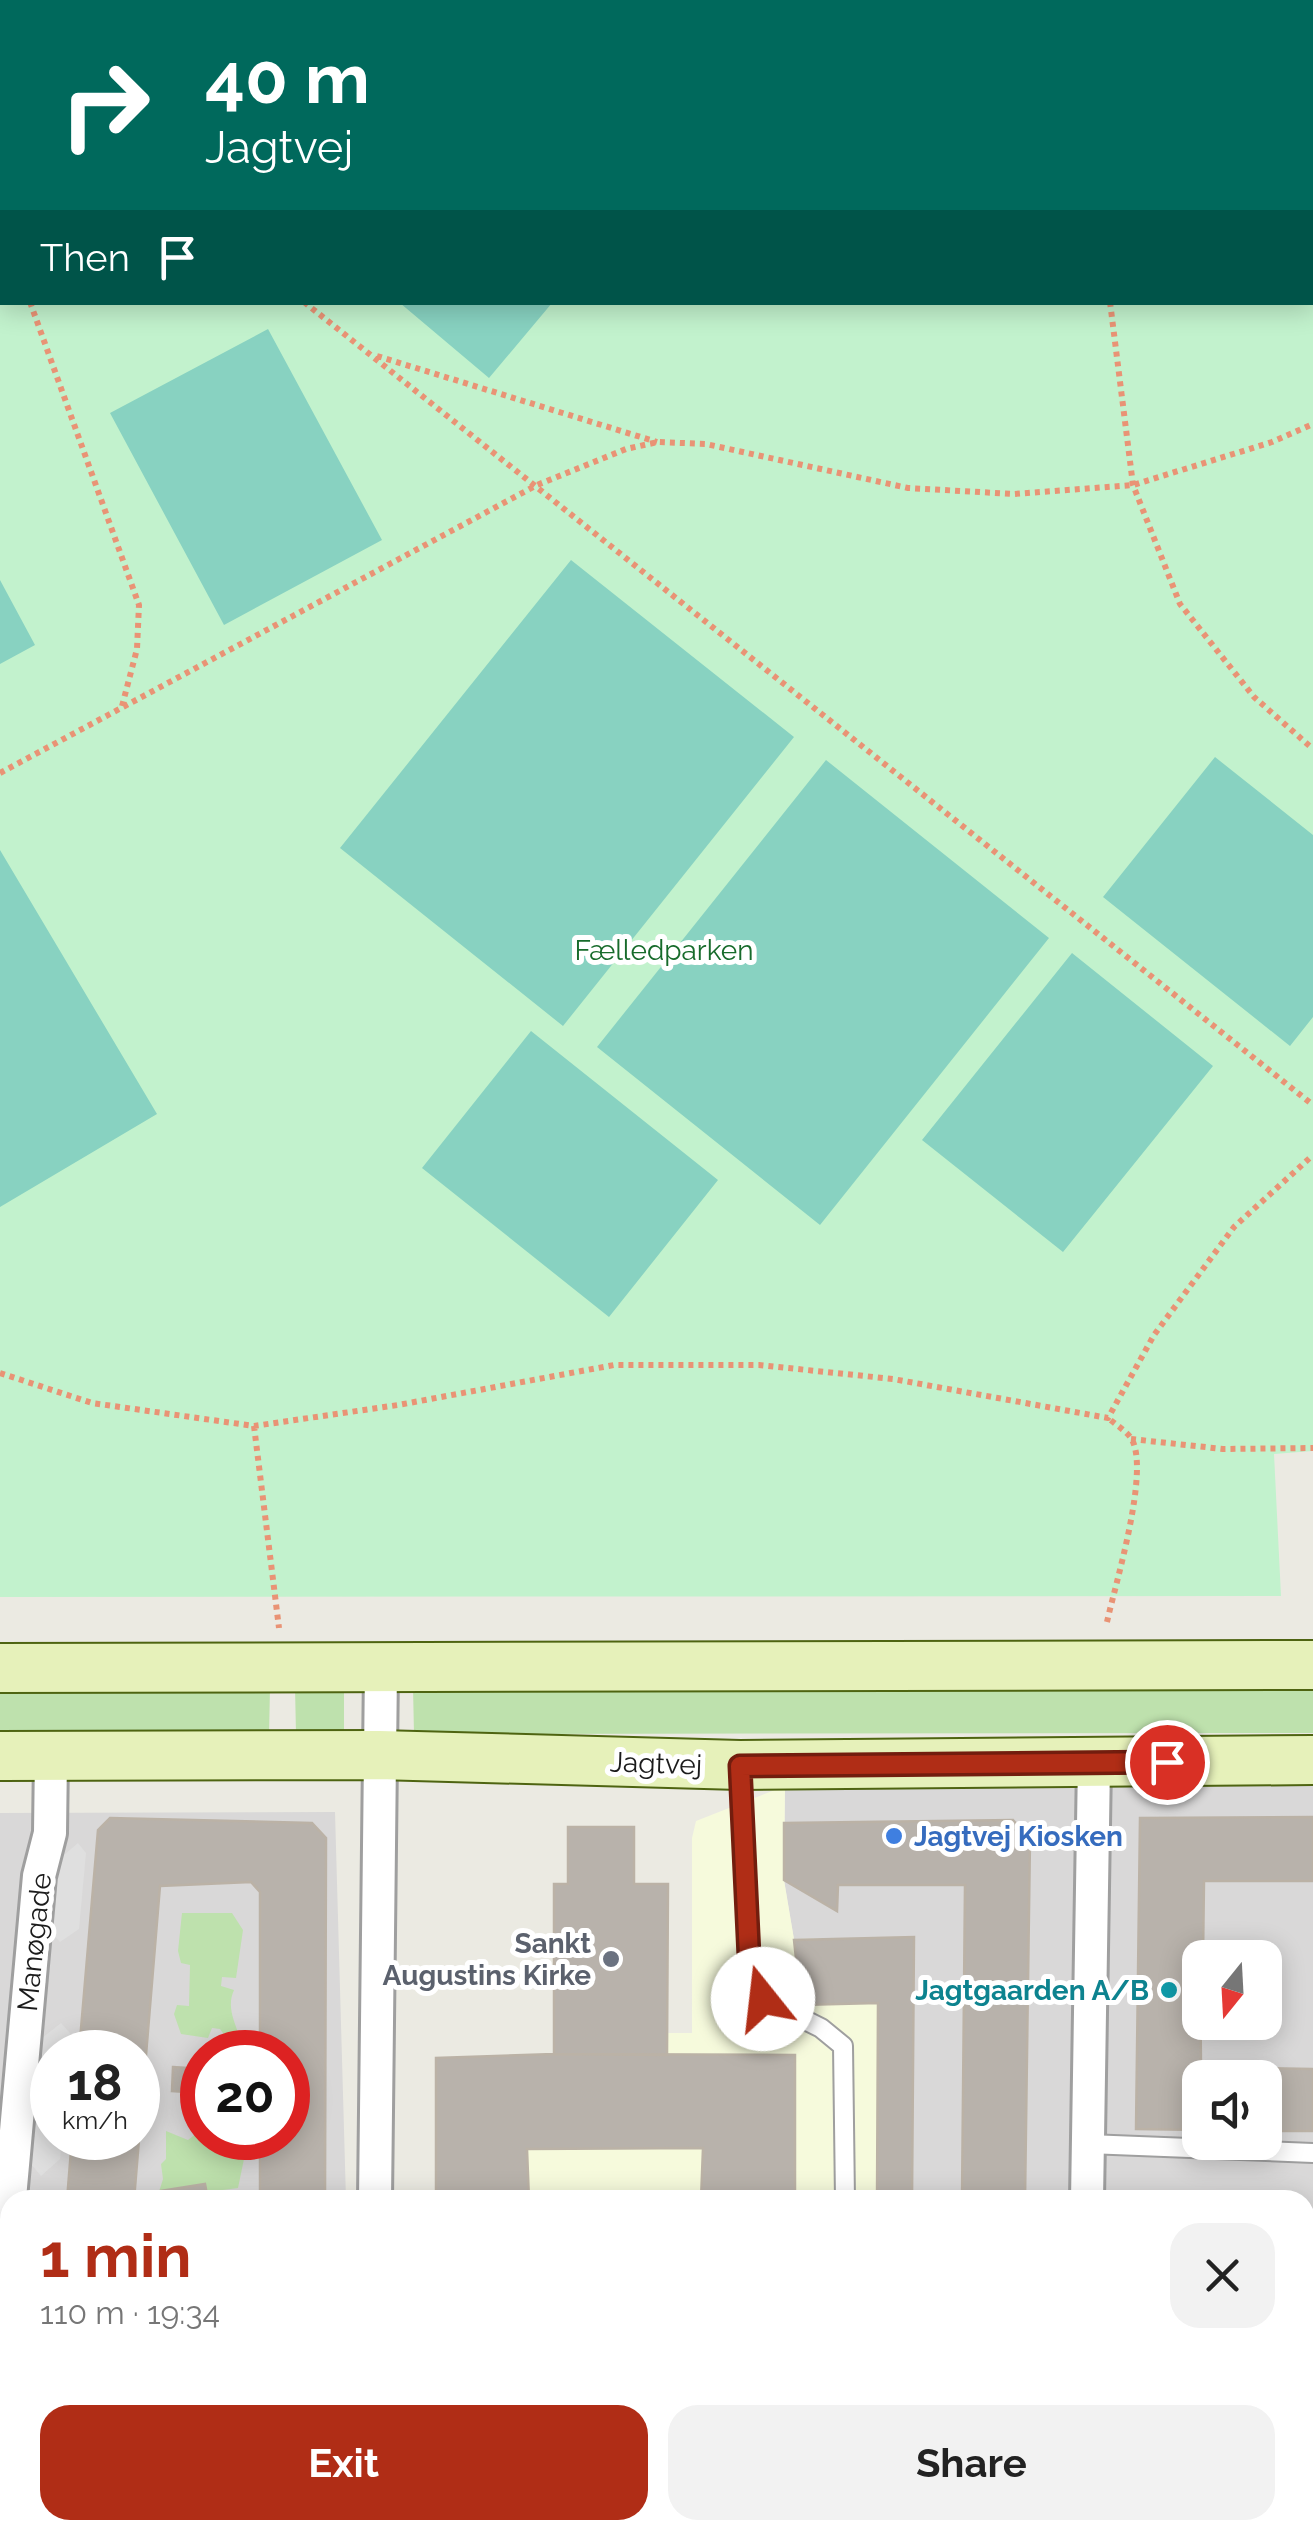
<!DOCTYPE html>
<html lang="en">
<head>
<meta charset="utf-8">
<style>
  :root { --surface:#fff; --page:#f2f2f2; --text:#222; --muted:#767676; --accent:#b02d16 }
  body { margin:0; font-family:Raleway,sans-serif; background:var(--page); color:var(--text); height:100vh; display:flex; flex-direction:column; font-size:38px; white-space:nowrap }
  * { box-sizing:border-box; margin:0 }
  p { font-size:32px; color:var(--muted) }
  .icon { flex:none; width:55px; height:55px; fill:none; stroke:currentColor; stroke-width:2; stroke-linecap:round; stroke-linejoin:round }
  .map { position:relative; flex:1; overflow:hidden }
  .side { position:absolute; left:0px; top:2190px; width:1315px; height:350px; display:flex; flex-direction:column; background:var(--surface); border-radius:30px 30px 0 0; box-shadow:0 5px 25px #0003 }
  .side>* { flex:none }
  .hud { position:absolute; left:0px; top:0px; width:1315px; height:305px; box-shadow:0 5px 25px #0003; background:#00695c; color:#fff; overflow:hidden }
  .needle { width:65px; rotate:198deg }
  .buttons { position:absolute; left:1182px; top:1940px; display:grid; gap:20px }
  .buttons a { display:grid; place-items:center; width:100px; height:100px; border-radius:20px; background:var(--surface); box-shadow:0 5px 25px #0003; font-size:50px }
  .speed { position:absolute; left:30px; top:2030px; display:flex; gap:20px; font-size:50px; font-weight:700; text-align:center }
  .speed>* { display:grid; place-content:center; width:130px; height:130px; border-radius:50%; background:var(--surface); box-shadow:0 5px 25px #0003; line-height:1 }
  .speed small { font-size:25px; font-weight:400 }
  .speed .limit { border:15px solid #d22; background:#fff; color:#111 }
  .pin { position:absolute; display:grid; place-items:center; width:85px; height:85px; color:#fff; margin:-42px; border:5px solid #fff; border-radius:50%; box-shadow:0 2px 10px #0007 }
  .me { position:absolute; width:110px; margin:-55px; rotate:344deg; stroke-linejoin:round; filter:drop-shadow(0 0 8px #0008) }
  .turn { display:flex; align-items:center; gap:35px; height:210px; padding:0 40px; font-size:45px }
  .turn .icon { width:130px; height:130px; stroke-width:2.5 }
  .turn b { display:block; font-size:70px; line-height:85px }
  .then { display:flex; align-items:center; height:95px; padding:0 40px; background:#0003; gap:20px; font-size:38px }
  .round { display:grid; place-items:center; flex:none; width:105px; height:105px; border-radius:30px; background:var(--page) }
  .summary { display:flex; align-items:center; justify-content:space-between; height:170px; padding:0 40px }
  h1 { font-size:60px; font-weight:700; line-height:75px; color:var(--accent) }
  .button { display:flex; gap:20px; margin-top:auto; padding:20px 40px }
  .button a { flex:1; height:115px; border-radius:30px; background:var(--accent); color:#fff; font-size:40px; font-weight:700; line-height:115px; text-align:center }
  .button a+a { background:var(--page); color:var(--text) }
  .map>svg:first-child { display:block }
  .residential { fill:#d9d8d8; fill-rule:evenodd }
  .education { fill:#f6fadc }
  .grass { fill:#bee1ad }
  .park { fill:#c2f2cd; fill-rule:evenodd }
  .pitch { fill:#88d2c1 }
  .parking { fill:#dfdfdf }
  .building { fill:#b8b2ab; stroke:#bbb2a6; stroke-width:2.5 }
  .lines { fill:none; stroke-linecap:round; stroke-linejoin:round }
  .lane-casing { stroke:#9f9f9f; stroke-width:22 }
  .street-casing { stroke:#9f9f9f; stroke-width:38 }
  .secondary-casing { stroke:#4e6411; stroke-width:52 }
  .path { stroke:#e99375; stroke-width:6; stroke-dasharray:5 5; stroke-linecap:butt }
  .lane { stroke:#fff; stroke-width:18 }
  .street { stroke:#fff; stroke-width:32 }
  .secondary { stroke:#e6f1ba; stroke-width:48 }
  .route-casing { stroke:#721d0e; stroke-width:25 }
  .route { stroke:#b02d16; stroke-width:18 }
  .shop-dot { fill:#3f7fe0; stroke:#fff; stroke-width:4 }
  .worship-dot { fill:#6b7280; stroke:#fff; stroke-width:4 }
  .culture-dot { fill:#0f9aa8; stroke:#fff; stroke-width:4 }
  .labels { text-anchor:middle; stroke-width:10; stroke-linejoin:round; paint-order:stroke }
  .park-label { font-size:28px; fill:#176b2b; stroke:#fff }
  .street-label { font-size:28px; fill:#1b1b1b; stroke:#fff }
  .shop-label { font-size:28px; font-weight:bold; fill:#366cbe; stroke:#fff; text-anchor:start }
  .worship-label { font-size:28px; font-weight:bold; fill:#5b616d; stroke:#fff; text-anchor:end }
  .culture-label { font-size:28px; font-weight:bold; fill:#0d838f; stroke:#fff; text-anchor:end }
</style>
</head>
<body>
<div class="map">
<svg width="1313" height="2540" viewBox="0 0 1313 2540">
  <rect width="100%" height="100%" fill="#ebeae2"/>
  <path class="residential" d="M 1313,1777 L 1313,2540 L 910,2540 L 910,2530 L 1305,2530 L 1305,2200 L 912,2200 L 914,1937 L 794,1940 L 784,1880 L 785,1786 ZM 1200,1958 L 1265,1958 L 1265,2022 L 1200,2022 ZM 1200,2078 L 1265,2078 L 1265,2142 L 1200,2142 Z
    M 335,1812 L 346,2200 L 10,2200 L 10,2530 L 356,2530 L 356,2540 L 0,2540 L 0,1813 ZM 52,2052 L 138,2052 L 138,2138 L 52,2138 ZM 202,2052 L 288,2052 L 288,2138 L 202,2138 Z"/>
  <path class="education" d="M 785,1786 L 784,1880 L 794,1939 L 914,1937 L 912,2200 L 436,2200 L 436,2058 L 667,2055 L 668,2033 L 692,2033 L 692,1838 L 696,1821 Z
    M 439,2530 L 910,2530 L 910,2540 L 439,2540 Z"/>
  <path class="grass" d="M 344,1686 L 344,1734 L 296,1734 L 295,1687 Z
    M 1313,1686 L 1313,1733 L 414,1734 L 413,1687 Z
    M 270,1688 L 269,1736 L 0,1736 L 0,1689 Z
    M 182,1913 L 232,1913 L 243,1930 L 236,1978 L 222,1977 L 221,1986 L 234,1990 C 224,2012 241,2030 243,2052 L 224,2052 L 231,2044 L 220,2029 L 212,2028 L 208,2038 L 181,2034 L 174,2014 L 177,2005 L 189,2006 L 190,1965 L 181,1963 L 178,1951 Z
    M 202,2129 L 202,2138 L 233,2138 L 244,2159 L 238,2188 L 208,2192 L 205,2184 L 160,2191 L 160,2198 L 158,2195 L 163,2179 L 161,2164 L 166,2159 L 166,2131 L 188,2140 Z"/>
  <path class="park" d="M 0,0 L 1313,0 L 1313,1451 L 1274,1454 L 1281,1596 L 0,1597 ZM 2,2 L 1312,2 L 1312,302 L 2,302 Z"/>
  <path class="pitch" d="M 400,303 L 552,303 L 489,378 Z
    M 268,329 L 382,540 L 224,625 L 110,413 Z
    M 571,560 L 794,737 L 563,1026 L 340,848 Z
    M 0,580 L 35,645 L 0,664 Z
    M 1215,757 L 1313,835 L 1313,1017 L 1290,1046 L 1103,897 Z
    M 826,760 L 1049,938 L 820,1225 L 597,1047 Z
    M 0,850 L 157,1114 L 0,1207 Z
    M 1072,953 L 1213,1066 L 1063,1252 L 922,1140 Z
    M 531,1031 L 718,1180 L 609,1317 L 422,1168 Z"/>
  <path class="parking" d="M 78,1843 L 86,1853 L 79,1929 L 60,1942 L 51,1932 L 58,1860 Z
    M 61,2023 L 70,2033 L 69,2052 L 52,2052 L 52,2138 L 62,2138 L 60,2159 L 41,2176 L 31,2164 L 42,2038 Z"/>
  <path class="building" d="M 1313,1817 L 1313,1881 L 1204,1881 L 1203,1958 L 1200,1958 L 1201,2067 L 1313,2069 L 1313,2131 L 1265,2131 L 1265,2078 L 1200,2078 L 1200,2130 L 1136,2129 L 1140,1818 Z
    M 110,1818 L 312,1823 L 326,1838 L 325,2200 L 260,2200 L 260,2138 L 288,2138 L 288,2052 L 260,2052 L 260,1892 L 251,1882 L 160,1886 L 134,2200 L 67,2200 L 72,2138 L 138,2138 L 138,2052 L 79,2052 L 98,1830 Z
    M 1013,1820 L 1030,1839 L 1025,2200 L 962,2200 L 965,1885 L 838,1885 L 837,1911 L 784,1880 L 784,1823 Z
    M 568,1827 L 634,1827 L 634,1884 L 668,1884 L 667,2055 L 554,2054 L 554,1884 L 568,1884 Z
    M 914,1937 L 912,2200 L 877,2200 L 878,2003 L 801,2005 L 794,1940 Z
    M 554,2054 L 795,2055 L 795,2200 L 701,2200 L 703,2148 L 527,2149 L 529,2200 L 436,2200 L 436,2058 Z
    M 173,2067 L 202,2069 L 202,2093 L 172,2091 Z
    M 205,2184 L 208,2200 L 161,2200 L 160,2191 Z
    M 1305,2430 L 1313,2430 L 1313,2489 L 1305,2489 Z
    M 40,2530 L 101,2530 L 101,2540 L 39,2540 Z
    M 258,2530 L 324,2530 L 324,2540 L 258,2540 Z
    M 779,2530 L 826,2530 L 826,2540 L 779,2540 Z
    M 875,2530 L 910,2530 L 910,2540 L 875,2540 Z
    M 959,2530 L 1021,2530 L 1021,2540 L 959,2540 Z
    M 1131,2530 L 1195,2530 L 1195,2540 L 1131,2540 Z"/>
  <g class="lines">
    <defs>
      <path id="lane" d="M 1263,0 L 1264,2
        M 1312,91 L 1313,92
        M 740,1766 L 750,1977 L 763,1999 L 821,2028 L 843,2046 L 845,2200
        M 1088,2144 L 1313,2153
        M 1305,2406 L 1313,2404
        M 848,2530 L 848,2540"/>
      <path id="street" d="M 375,2200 L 381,1668
        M 1087,2200 L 1094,1763
        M 0,2309 L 39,1876 L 50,1833 L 51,1756
        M 372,2540 L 373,2530
        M 1082,2540 L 1082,2530"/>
      <path id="secondary" d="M 0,1668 L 1313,1665
        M 0,1756 L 379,1755 L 740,1765 L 1313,1760"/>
    </defs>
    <use href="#lane" class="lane-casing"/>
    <use href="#street" class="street-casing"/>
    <use href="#secondary" class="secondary-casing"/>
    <path class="path" d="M 1012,0 L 1014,2
      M 0,64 L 2,66
      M 0,72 L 2,73
      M 0,101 L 2,96
      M 0,218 L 2,225
      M 30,302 L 139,605 L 137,649 L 121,710
      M 304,302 L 1313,1105
      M 1110,302 L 1133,485 L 1180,604 L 1254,697 L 1313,749
      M 377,356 L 657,442
      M 0,773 L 537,485 L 626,449 L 658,442 L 706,444 L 908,488 L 1014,494 L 1133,485 L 1272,442 L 1313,424
      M 0,1373 L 92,1403 L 254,1426 L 398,1405 L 614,1365 L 759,1365 L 893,1379 L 1108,1418 L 1154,1335 L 1234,1227 L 1313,1155
      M 254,1426 L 279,1628
      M 1131,1439 L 1223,1449 L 1313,1448
      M 1107,1622 C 1115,1585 1151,1469 1131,1438 C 1126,1431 1115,1424 1108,1418
      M 475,2530 L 475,2540"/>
    <use href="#lane" class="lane"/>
    <use href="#street" class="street"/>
    <use href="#secondary" class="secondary"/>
  </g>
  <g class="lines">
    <defs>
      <path id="route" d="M 763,1999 L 750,1977 L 740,1766 L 1167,1762"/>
    </defs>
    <use href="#route" class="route-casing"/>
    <use href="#route" class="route"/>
  </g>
  <circle class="shop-dot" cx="894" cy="1836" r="10"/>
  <circle class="worship-dot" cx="611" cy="1959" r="10"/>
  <circle class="culture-dot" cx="1169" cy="1990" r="10"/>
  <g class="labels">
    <g class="park-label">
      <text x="664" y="960">Fælledparken</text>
    </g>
    <g class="street-label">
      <text transform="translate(656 1763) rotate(2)" y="10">Jagtvej</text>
      <text transform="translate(34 1942) rotate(-84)" y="10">Manøgade</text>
    </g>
    <g class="shop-label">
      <text x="914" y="1846">Jagtvej Kiosken</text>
    </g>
    <g class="worship-label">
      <text x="591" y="1953">Sankt<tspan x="591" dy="32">Augustins Kirke</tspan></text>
    </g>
    <g class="culture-label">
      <text x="1149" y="2000">Jagtgaarden A/B</text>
    </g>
  </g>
</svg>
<div class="buttons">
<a><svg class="needle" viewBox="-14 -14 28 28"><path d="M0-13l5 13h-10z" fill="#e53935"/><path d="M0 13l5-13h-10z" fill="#767676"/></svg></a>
<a><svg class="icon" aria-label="sound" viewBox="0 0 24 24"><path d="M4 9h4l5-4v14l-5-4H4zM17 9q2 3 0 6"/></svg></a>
</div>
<div class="speed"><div>18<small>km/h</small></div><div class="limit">20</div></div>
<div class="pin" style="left:1167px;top:1762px;background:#d93025"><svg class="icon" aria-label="arrive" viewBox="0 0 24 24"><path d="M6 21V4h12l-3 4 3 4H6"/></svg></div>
<svg class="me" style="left:763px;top:1999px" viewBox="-20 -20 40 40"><circle r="19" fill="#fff"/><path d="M0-13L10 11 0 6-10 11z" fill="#b02d16"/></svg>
<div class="hud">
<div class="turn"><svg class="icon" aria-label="right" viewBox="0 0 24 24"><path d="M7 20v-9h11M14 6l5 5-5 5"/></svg><div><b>40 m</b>Jagtvej</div></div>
<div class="then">Then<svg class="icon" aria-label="arrive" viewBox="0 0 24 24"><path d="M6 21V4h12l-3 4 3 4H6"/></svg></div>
</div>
<section class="side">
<div class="summary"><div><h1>1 min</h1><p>110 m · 19:34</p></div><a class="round"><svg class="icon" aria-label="close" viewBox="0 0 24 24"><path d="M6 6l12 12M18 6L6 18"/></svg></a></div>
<div class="button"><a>Exit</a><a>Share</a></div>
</section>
</div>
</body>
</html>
